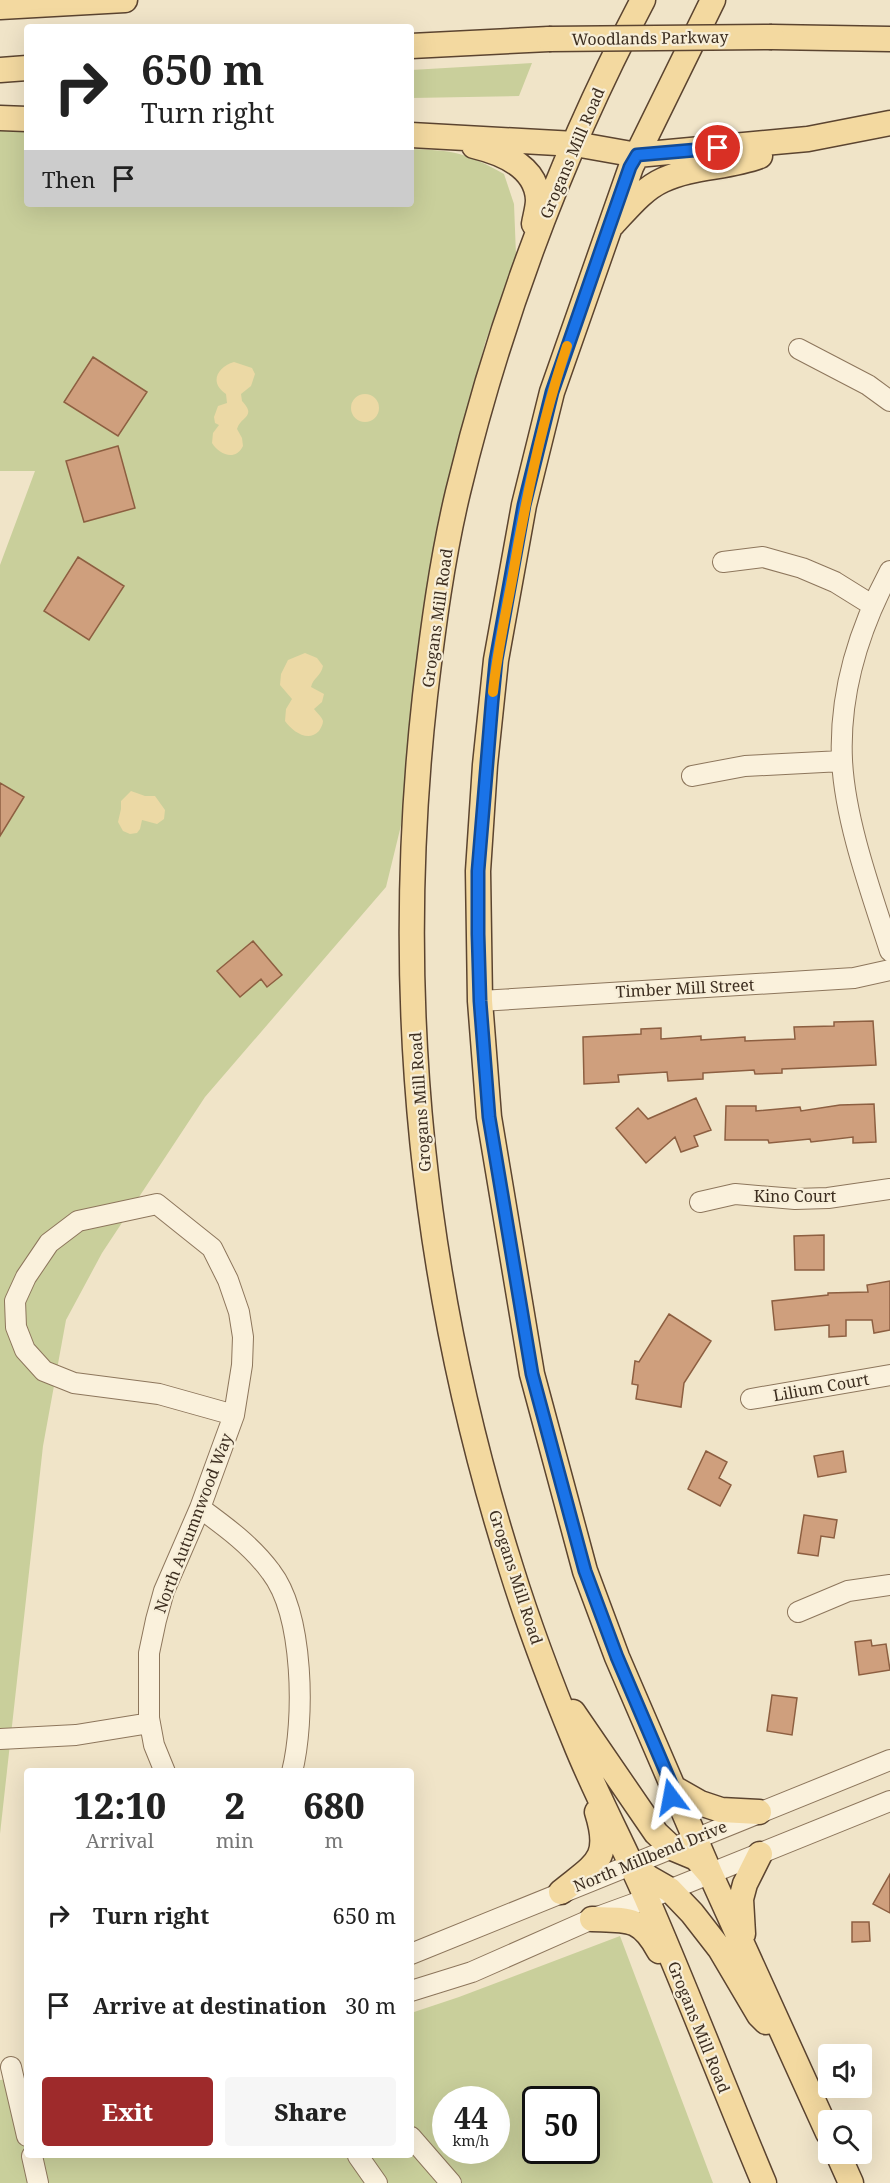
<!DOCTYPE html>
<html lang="en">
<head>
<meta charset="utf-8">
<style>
  :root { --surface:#fff; --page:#f6f6f6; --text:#222; --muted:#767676; --accent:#9e2a2b }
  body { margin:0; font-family:"Noto Serif",serif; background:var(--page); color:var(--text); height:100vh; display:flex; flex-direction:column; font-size:22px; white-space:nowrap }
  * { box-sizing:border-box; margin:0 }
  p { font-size:20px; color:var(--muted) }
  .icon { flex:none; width:33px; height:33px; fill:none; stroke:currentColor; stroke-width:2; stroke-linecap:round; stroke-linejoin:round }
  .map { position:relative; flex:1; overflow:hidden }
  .side { position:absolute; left:24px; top:1768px; width:390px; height:390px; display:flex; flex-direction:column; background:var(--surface); border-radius:6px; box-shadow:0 6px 24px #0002 }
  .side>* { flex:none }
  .guide { position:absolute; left:24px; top:24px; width:390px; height:183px; border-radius:6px; box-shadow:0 6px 24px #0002; background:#fff; color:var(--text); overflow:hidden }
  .fabs { position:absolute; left:818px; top:2044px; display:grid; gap:12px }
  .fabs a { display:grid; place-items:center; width:54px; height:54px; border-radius:6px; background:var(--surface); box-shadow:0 6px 24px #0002; font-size:30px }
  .speed { position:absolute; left:432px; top:2086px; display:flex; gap:12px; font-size:30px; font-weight:700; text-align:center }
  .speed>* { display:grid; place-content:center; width:78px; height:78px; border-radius:50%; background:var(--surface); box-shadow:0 6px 24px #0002; line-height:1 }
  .speed small { font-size:15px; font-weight:400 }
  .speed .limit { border:3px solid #111; border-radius:9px; background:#fff; color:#111 }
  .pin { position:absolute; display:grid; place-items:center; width:51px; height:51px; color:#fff; margin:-26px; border:3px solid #fff; border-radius:50%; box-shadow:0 2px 6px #0007 }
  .me { position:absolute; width:66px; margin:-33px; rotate:347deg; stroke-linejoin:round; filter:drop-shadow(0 0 4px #0008) }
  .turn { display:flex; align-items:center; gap:21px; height:126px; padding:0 18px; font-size:27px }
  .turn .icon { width:78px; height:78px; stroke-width:2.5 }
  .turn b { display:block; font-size:42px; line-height:51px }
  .then { display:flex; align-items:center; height:57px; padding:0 18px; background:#0003; gap:12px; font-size:22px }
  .eta { display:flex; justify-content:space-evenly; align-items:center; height:102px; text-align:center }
  .eta b { font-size:36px; font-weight:800; line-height:42px }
  .button { display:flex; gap:12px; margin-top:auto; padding:12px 18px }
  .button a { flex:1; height:69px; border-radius:6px; background:var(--accent); color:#fff; font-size:24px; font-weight:800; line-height:69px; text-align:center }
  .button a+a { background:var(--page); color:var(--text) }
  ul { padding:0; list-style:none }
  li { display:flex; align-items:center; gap:18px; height:90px; padding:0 18px }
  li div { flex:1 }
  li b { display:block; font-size:22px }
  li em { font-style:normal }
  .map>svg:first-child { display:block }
  .green { fill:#c9cf9b; fill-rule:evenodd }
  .sand { fill:#ecd9a5 }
  .building { fill:#cf9f7d; stroke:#8d5f41; stroke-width:1.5 }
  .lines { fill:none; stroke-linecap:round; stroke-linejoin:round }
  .minor-casing { stroke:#8d765c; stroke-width:22 }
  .major-casing { stroke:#5b4430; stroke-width:27 }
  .minor { stroke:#faf1dc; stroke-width:20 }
  .major { stroke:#f3d9a0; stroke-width:24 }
  .major-bridge-casing { stroke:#5b4430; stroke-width:27; stroke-linecap:butt }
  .major-bridge { stroke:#f3d9a0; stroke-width:24 }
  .route-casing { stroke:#114b97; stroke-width:15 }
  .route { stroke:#1a73e8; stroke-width:10 }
  .slow { stroke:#f59e0b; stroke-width:10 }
  .labels { text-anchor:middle; stroke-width:4.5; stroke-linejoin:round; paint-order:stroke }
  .street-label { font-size:16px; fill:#3d2e20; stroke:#f7eed8 }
</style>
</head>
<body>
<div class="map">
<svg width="890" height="2183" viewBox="0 0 890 2183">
  <rect width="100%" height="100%" fill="#f0e4c8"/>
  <path class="green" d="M 532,63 L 519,96 L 411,98 L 411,70 Z
    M 0,126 L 27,127 L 27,204 L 411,204 L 411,149 C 453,150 467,153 504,174 L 514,204 L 516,255 L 485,343 L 458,448 L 423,614 L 404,813 L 386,887 L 205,1097 L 102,1253 L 66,1320 L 43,1446 L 0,1834 L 0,565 L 35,471 L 0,471 Z
    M 620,1936 L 713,2183 L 0,2183 L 0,2080 L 27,2077 L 27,2156 L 411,2156 L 411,2013 L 459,1997 ZM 446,2100 L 496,2100 L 496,2151 L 446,2151 ZM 536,2100 L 586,2100 L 586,2151 L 536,2151 Z"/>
  <path class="sand" d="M 234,362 L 252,368 L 255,374 L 251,386 L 241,394 L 242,401 C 257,417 241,416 237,429 L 242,438 L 243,446 C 235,462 219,454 212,443 L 213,433 L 219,425 L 215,423 L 214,417 L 218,406 L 227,403 L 226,394 C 209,383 217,367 234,362 Z
    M351 408a14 14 0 1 1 28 0a14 14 0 1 1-28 0Z
    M 305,653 L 317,658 L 323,666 C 321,676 313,678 311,687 L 324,694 L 322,702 L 314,709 C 317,713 322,717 323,721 C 323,724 321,728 319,731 C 308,743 292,731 285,721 L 286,709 L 292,699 L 280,685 L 281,674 L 288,660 Z
    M 131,791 L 145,796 L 155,796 L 165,810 L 164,819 L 157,824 L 142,820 L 140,829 L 137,833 L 130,834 L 123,831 L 118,822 L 121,809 L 121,801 Z"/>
  <path class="building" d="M 93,357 L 147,392 L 118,436 L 64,402 Z
    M 118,446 L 135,508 L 84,522 L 66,461 Z
    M 78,557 L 124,586 L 89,640 L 44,611 Z
    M 0,783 L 24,797 L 0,836 Z
    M 253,941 L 282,975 L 267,987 L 261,979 L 240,997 L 217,971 Z
    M 873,1021 L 876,1065 L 782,1069 L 782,1073 L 755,1074 L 754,1070 L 703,1073 L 703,1079 L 668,1081 L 667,1072 L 618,1075 L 619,1082 L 584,1084 L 583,1037 L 641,1034 L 641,1029 L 661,1028 L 661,1039 L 701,1036 L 701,1040 L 745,1037 L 745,1041 L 795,1039 L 794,1027 L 834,1026 L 834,1022 Z
    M 696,1098 L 711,1130 L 694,1136 L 698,1146 L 681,1152 L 675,1137 L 646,1163 L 616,1128 L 638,1108 L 648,1119 Z
    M 874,1104 L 876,1142 L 853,1143 L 853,1137 L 811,1142 L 810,1139 L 769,1143 L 768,1140 L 725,1140 L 726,1106 L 756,1106 L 756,1111 L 800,1107 L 801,1111 L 840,1105 Z
    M 824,1235 L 824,1270 L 795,1270 L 794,1236 Z
    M 890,1281 L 890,1330 L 874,1333 L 872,1320 L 846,1320 L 846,1336 L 829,1337 L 829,1325 L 775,1330 L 772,1301 L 828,1295 L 828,1293 L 868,1292 L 867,1285 Z
    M 669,1314 L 711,1341 L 684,1383 L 681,1407 L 636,1399 L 638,1385 L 632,1384 L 635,1361 L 639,1362 Z
    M 706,1451 L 727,1462 L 719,1478 L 731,1485 L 720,1506 L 688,1489 Z
    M 843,1451 L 846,1472 L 818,1477 L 814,1456 Z
    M 804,1515 L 837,1520 L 834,1538 L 821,1536 L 818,1556 L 798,1553 Z
    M 871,1640 L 872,1646 L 886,1644 L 890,1670 L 859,1675 L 855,1642 Z
    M 772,1695 L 797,1698 L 792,1735 L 767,1731 Z
    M 890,1874 L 890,1913 L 873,1904 Z
    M 852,1922 L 869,1922 L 870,1941 L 852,1942 Z"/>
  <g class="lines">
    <defs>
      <path id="minor" d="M 799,349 L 868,385 L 890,401
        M 723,562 L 763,557 L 802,568 L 835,582 L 872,605
        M 890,571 C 859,629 839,694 842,760 C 845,821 871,892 890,951
        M 692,776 L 745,766 L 842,761
        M 480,1001 L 854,978 L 890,970
        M 700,1202 L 735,1194 L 795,1199 L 828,1198 L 890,1189
        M 751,1399 L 890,1375
        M 200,1508 C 226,1527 252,1546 271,1572 C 304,1615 305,1720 292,1772
        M 798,1612 L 848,1591 L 890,1585
        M 0,1739 L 76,1735 L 150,1723
        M 165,1772 L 154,1745 L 149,1718 L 149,1653 L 156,1620 L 164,1591 L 200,1508 L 234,1415 L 242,1365 L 243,1337 L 239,1312 L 228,1280 L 212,1248 L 157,1204 L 78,1221 L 49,1243 L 26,1277 L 15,1301 L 16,1327 L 25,1350 L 44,1371 L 74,1383 L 159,1394 L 234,1415
        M 411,1954 L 890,1760
        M 411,1991 L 472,1972 L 592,1919 L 647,1899 L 890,1801
        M 11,2067 L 27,2136
        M 411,2137 L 451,2183
        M 32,2156 L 38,2183
        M 358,2156 L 377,2183"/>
      <path id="major" d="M 643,0 C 561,155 499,322 458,492 C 442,559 433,628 425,696 C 392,992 421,1284 511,1568 C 529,1626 551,1684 574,1740 C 595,1793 623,1844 646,1897 C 687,1991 724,2088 764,2183
        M 713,0 L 631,167 L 552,392 L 524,505 L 496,660 L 485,765 L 478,871 L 480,1001 L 489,1117 L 532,1374 L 585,1571 L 617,1657 L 710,1873 L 828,2133
        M 0,7 L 125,0
        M 772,37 L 890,39
        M 411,46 L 549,39
        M 0,70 L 27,68
        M 0,118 L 27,119
        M 411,135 L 575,144 L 637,155 L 808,139 L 890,123
        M 474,146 C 503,153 537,167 538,200 C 538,208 535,217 534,224
        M 613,224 C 628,208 643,189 663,180 C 693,166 729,168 760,156
        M 573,1712 L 656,1833 L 672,1848 L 696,1858 L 709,1873
        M 672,1787 L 700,1803 L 721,1810 L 759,1812
        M 631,1864 L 649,1878 L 670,1890 L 692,1913 L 720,1949 L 759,2015 L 766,2022
        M 561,1892 C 595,1864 612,1860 597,1812
        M 592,1919 C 628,1920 641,1917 659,1951
        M 743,1934 L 741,1899 L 745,1884 L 760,1854
        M 838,2154 L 851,2183"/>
    </defs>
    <use href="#minor" class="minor-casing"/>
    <use href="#major" class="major-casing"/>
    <use href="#minor" class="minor"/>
    <use href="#major" class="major"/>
    <defs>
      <path id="major-bridge" d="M 549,39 L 772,37"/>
    </defs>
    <use href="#major-bridge" class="major-bridge-casing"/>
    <use href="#major-bridge" class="major-bridge"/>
  </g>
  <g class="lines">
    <defs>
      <path id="route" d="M 671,1797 L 672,1786 L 617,1657 L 585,1571 L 532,1374 L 489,1117 L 480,1001 L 478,934 L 478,871 L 492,702 L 496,660 L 524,505 L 552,392 L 608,230 L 630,167 L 637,155 L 718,148"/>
    </defs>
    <use href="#route" class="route-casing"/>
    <use href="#route" class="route"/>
    <path class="slow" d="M 493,692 C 497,652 506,613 513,574 C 526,497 542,420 567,346"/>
  </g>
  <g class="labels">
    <g class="street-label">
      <text transform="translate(650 38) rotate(-1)" y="6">Woodlands Parkway</text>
      <text transform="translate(572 153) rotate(-67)" y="6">Grogans Mill Road</text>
      <text transform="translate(437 618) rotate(-82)" y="6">Grogans Mill Road</text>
      <text transform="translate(685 988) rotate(-3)" y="6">Timber Mill Street</text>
      <text transform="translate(420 1102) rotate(-94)" y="6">Grogans Mill Road</text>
      <text x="795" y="1202">Kino Court</text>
      <text transform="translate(821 1387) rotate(-10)" y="6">Lilium Court</text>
      <text transform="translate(193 1523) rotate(-69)" y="6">North Autumnwood Way</text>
      <text transform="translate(516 1577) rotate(72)" y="6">Grogans Mill Road</text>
      <text transform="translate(650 1856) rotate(-22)" y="6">North Millbend Drive</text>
      <text transform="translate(699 2027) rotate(68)" y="6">Grogans Mill Road</text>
    </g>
  </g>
</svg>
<div class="fabs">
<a><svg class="icon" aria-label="sound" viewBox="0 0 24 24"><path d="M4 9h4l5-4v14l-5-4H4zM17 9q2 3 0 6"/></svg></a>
<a><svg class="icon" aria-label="search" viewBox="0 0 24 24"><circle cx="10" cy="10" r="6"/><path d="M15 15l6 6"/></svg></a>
</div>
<div class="speed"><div>44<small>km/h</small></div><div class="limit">50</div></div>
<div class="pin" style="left:718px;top:148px;background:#d93025"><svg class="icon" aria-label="arrive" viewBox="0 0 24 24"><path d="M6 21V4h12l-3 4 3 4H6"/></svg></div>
<svg class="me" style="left:671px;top:1797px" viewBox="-20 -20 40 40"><path d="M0-17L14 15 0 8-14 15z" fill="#1a73e8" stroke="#fff" stroke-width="4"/></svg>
<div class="guide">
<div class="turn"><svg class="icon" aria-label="right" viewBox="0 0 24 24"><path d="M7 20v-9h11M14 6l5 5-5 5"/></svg><div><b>650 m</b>Turn right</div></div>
<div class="then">Then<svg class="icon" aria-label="arrive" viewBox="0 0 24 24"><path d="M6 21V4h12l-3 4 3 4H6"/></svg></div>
</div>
<section class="side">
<div class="eta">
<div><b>12:10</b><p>Arrival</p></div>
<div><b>2</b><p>min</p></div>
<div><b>680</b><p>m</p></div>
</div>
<ul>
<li><svg class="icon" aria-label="right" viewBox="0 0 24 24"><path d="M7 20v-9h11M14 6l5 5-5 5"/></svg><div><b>Turn right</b></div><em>650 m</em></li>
<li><svg class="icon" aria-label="arrive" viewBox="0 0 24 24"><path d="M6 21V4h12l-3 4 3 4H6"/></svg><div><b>Arrive at destination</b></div><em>30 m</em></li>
</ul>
<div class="button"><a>Exit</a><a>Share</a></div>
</section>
</div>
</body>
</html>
